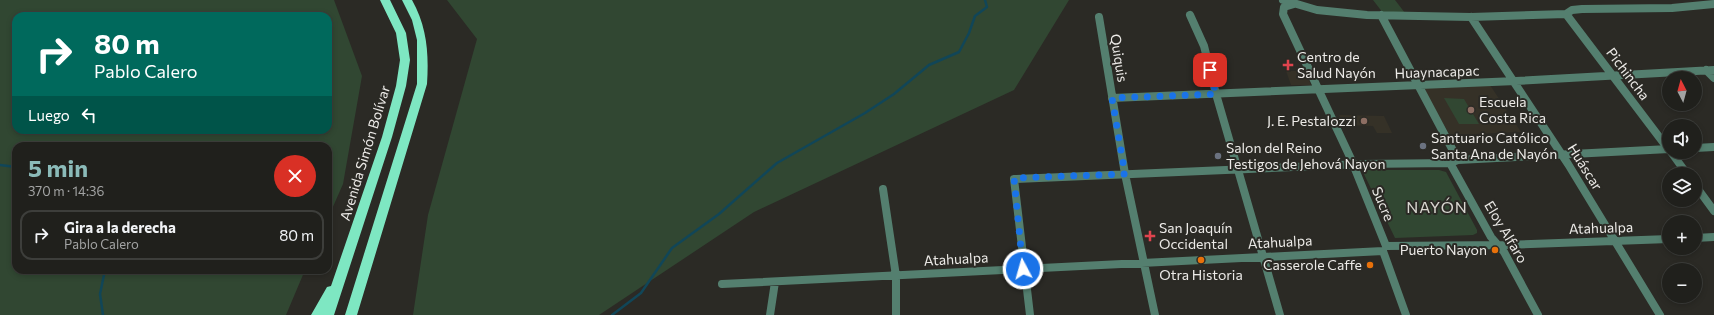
<!DOCTYPE html>
<html lang="es">
<head>
<meta charset="utf-8">
<style>
  :root { --surface:#20201c; --page:#2d2d29; --text:#f1f3f6; --muted:#a2a3a3; --line:#3d3e3b; --accent:#8bbbb9 }
  body { margin:0; font-family:Commissioner,sans-serif; background:var(--page); color:var(--text); height:100vh; display:flex; flex-direction:column; font-size:15px; white-space:nowrap }
  * { box-sizing:border-box; margin:0 }
  p { font-size:13px; color:var(--muted) }
  .icon { flex:none; width:22px; height:22px; fill:none; stroke:currentColor; stroke-width:2; stroke-linecap:round; stroke-linejoin:round }
  .map { position:relative; flex:1; overflow:hidden }
  .sheet { position:absolute; left:12px; top:142px; width:320px; height:132px; display:flex; flex-direction:column; background:var(--surface); border-radius:12px; box-shadow:0 2px 6px #0003,0 0 0 1px var(--line) }
  .sheet>* { flex:none }
  .hud { position:absolute; left:12px; top:12px; width:320px; height:122px; border-radius:12px; box-shadow:0 2px 6px #0003,0 0 0 1px var(--line); background:#00695c; color:#fff; overflow:hidden }
  .needle { width:26px; rotate:354deg }
  .fabs { position:absolute; left:1662px; top:71px; display:grid; gap:8px }
  .fabs a { display:grid; place-items:center; width:40px; height:40px; border-radius:50%; background:var(--surface); box-shadow:0 2px 6px #0003,0 0 0 1px var(--line); font-size:20px }
  .pin { position:absolute; display:grid; place-items:center; width:34px; height:34px; color:#fff; margin:-17px; border-radius:8px; box-shadow:0 2px 6px #0006 }
  .me { position:absolute; width:44px; margin:-22px; rotate:354deg; stroke-linejoin:round; filter:drop-shadow(0 0 3px #0008) }
  .turn { display:flex; align-items:center; gap:14px; height:84px; padding:0 16px; font-size:18px }
  .turn .icon { width:52px; height:52px; stroke-width:2.5 }
  .turn b { display:block; font-size:28px; line-height:34px }
  .then { display:flex; align-items:center; height:38px; padding:0 16px; background:#0003; gap:8px; font-size:15px }
  .round { display:grid; place-items:center; flex:none; width:42px; height:42px; border-radius:21px; background:var(--page) }
  .summary { display:flex; align-items:center; justify-content:space-between; height:68px; padding:0 16px }
  h1 { font-size:24px; font-weight:700; line-height:30px; color:var(--accent) }
  ul { padding:0; list-style:none }
  li { display:flex; align-items:center; gap:12px; height:50px; margin:0 8px 6px; padding:0 8px; border:2px solid var(--line); border-radius:12px }
  li div { flex:1 }
  li b { display:block; font-size:15px }
  li em { font-style:normal }
  .map>svg:first-child { display:block }
  .built { fill:#353127 }
  .green { fill:#314732; fill-rule:evenodd }
  .lines { fill:none; stroke-linecap:round; stroke-linejoin:round }
  .stream { stroke:#114658; stroke-width:2.5 }
  .minor { stroke:#547f6f; stroke-width:8 }
  .trunk { fill:#7ee7c2; fill-rule:evenodd }
  .route { stroke:#1a73e8; stroke-width:7; stroke-dasharray:0 12.6 }
  .health-dot { fill:#e0444e; stroke:#2b2a25; stroke-width:1.5 }
  .education-dot { fill:#8d6e63; stroke:#2b2a25; stroke-width:1.5 }
  .worship-dot { fill:#6b7280; stroke:#2b2a25; stroke-width:1.5 }
  .food-dot { fill:#e8710a; stroke:#2b2a25; stroke-width:1.5 }
  .labels { text-anchor:middle; stroke-width:4; stroke-linejoin:round; paint-order:stroke }
  .poi-label { font-size:14px; fill:#eceae7; stroke:#2b2a25; text-anchor:start }
  .street-label { font-size:14px; fill:#eceae7; stroke:#2b2a25 }
  .quarter-label { font-size:16px; letter-spacing:1px; fill:#d8d6d0; stroke:#2b2a25 }
</style>
</head>
<body>
<div class="map">
<svg width="1714" height="315" viewBox="0 0 1714 315">
  <rect width="100%" height="100%" fill="#2b2a25"/>
  <path class="built" d="M 1286,71 L 1305,71 L 1311,85 L 1291,85 Z
    M 1490,85 L 1521,132 L 1450,135 L 1422,88 Z
    M 1339,115 L 1384,116 L 1392,133 L 1377,133 L 1373,126 L 1344,125 Z"/>
  <path class="green" d="M 0,0 L 334,0 L 362,76 L 343,184 L 328,218 L 328,146 L 16,146 L 16,270 L 305,270 L 286,315 L 0,315 ZM 16,16 L 328,16 L 328,130 L 16,130 Z
    M 447,0 L 1069,0 L 1014,90 L 754,212 L 599,315 L 413,315 L 428,215 L 477,39 Z
    M 1373,0 L 1395,0 L 1405,13 L 1383,13 Z
    M 1444,98 L 1464,99 L 1479,124 L 1459,124 Z
    M 1362,170 L 1439,170 L 1446,172 L 1477,230 L 1477,233 L 1473,235 L 1395,238 Z"/>
  <g class="lines">
    <path class="stream" d="M 0,165 L 16,167
      M 103,315 L 100,294 L 105,270
      M 612,315 L 641,293 L 672,248 L 719,214 L 777,163 L 865,113 L 894,94 L 929,65 L 959,52 L 969,33 L 975,16 L 987,7 L 985,0"/>
    <path class="minor" d="M 1283,0 L 1317,10 L 1367,15 L 1471,17 L 1566,14 L 1572,10 L 1582,9 L 1672,8 L 1714,4
      M 1294,4 L 1284,7 L 1283,14 L 1351,159 L 1386,246
      M 1566,14 L 1669,150
      M 1190,15 L 1204,46 L 1216,94 L 1280,315
      M 1381,15 L 1458,160
      M 1099,17 L 1125,174 L 1155,315
      M 1471,17 L 1568,164 L 1660,315
      M 1706,70 L 1714,78
      M 1112,98 L 1516,81 L 1714,70
      M 1695,148 L 1714,147
      M 1671,152 L 1687,174
      M 1450,163 L 1491,237 L 1504,252 L 1538,315
      M 1695,185 L 1714,211
      M 883,189 L 896,276 L 896,315
      M 1695,238 L 1714,237
      M 1386,246 L 1505,245 L 1669,239
      M 1383,251 L 1406,315
      M 722,284 L 1383,251
      M 770,315 L 775,282
      M 1030,315 L 1014,179 L 1362,164 L 1450,163 L 1458,160 L 1669,149"/>
    <path class="trunk" d="M 380,0 L 390,0 L 406,33 L 410,60 L 406,86 L 392,137 L 334,315 L 311,315 L 327,287 L 331,286 L 382,137 L 396,86 L 400,60 L 396,33 Z
      M 402,0 L 412,0 C 427,27 429,53 427,84 L 357,315 L 345,315 L 417,84 L 417,40 L 412,20 Z"/>
  </g>
  <g class="lines">
    <path class="route" d="M 1023,269 L 1014,178 L 1125,174 L 1112,98 L 1216,94 L 1210,70"/>
  </g>
  <g class="health-dot">
    <path d="M1286 59h4v4h4v4h-4v4h-4v-4h-4v-4h4z"/>
    <path d="M1148 230h4v4h4v4h-4v4h-4v-4h-4v-4h4z"/>
  </g>
  <g class="education-dot">
    <circle cx="1471" cy="110" r="4"/>
    <circle cx="1364" cy="121" r="4"/>
  </g>
  <g class="worship-dot">
    <circle cx="1423" cy="146" r="4"/>
    <circle cx="1218" cy="156" r="4"/>
  </g>
  <g class="food-dot">
    <circle cx="1495" cy="250" r="4"/>
    <circle cx="1201" cy="260" r="4"/>
    <circle cx="1370" cy="265" r="4"/>
  </g>
  <g class="labels">
    <g class="poi-label">
      <text x="1297" y="62">Centro de<tspan x="1297" dy="16">Salud Nayón</tspan></text>
      <text x="1479" y="107">Escuela<tspan x="1479" dy="16">Costa Rica</tspan></text>
      <text x="1356" y="126" text-anchor="end">J. E. Pestalozzi</text>
      <text x="1431" y="143">Santuario Católico<tspan x="1431" dy="16">Santa Ana de Nayón</tspan></text>
      <text x="1226" y="153">Salon del Reino<tspan x="1226" dy="16">Testigos de Jehová Nayon</tspan></text>
      <text x="1159" y="233">San Joaquín<tspan x="1159" dy="16">Occidental</tspan></text>
      <text x="1487" y="255" text-anchor="end">Puerto Nayon</text>
      <text x="1362" y="270" text-anchor="end">Casserole Caffe</text>
      <text x="1201" y="280" text-anchor="middle">Otra Historia</text>
    </g>
    <g class="street-label">
      <text transform="translate(1119 58) rotate(81)" y="5">Quiquis</text>
      <text transform="translate(1437 72) rotate(-2)" y="5">Huaynacapac</text>
      <text transform="translate(1628 74) rotate(53)" y="5">Pichincha</text>
      <text transform="translate(365 153) rotate(-73)" y="5">Avenida Simón Bolívar</text>
      <text transform="translate(1585 167) rotate(58)" y="5">Huáscar</text>
      <text transform="translate(1383 204) rotate(67)" y="5">Sucre</text>
      <text transform="translate(1601 228) rotate(-2)" y="5">Atahualpa</text>
      <text transform="translate(1506 232) rotate(59)" y="5">Eloy Alfaro</text>
      <text transform="translate(1280 242) rotate(-3)" y="5">Atahualpa</text>
      <text transform="translate(956 259) rotate(-3)" y="5">Atahualpa</text>
    </g>
    <g class="quarter-label">
      <text x="1437" y="213">NAYÓN</text>
    </g>
  </g>
</svg>
<div class="fabs">
<a><svg class="needle" viewBox="-14 -14 28 28"><path d="M0-13l5 13h-10z" fill="#e53935"/><path d="M0 13l5-13h-10z" fill="#a2a3a3"/></svg></a>
<a><svg class="icon" aria-label="sound" viewBox="0 0 24 24"><path d="M4 9h4l5-4v14l-5-4H4zM17 9q2 3 0 6"/></svg></a>
<a><svg class="icon" aria-label="layers" viewBox="0 0 24 24"><path d="M12 4l9 5-9 5-9-5zM3 14l9 5 9-5"/></svg></a>
<a>+</a>
<a>−</a>
</div>
<div class="pin" style="left:1210px;top:70px;background:#d93025"><svg class="icon" aria-label="arrive" viewBox="0 0 24 24"><path d="M6 21V4h12l-3 4 3 4H6"/></svg></div>
<svg class="me" style="left:1023px;top:269px" viewBox="-20 -20 40 40"><circle r="17" fill="#1a73e8" stroke="#fff" stroke-width="3"/><path d="M0-11L8 9 0 5-8 9z" fill="#fff"/></svg>
<div class="hud">
<div class="turn"><svg class="icon" aria-label="right" viewBox="0 0 24 24"><path d="M7 20v-9h11M14 6l5 5-5 5"/></svg><div><b>80 m</b>Pablo Calero</div></div>
<div class="then">Luego<svg class="icon" aria-label="left" viewBox="0 0 24 24"><path d="M17 20v-9H6M10 6l-5 5 5 5"/></svg></div>
</div>
<section class="sheet">
<div class="summary"><div><h1>5 min</h1><p>370 m · 14:36</p></div><a class="round" style="background:#d93025;color:#fff"><svg class="icon" aria-label="close" viewBox="0 0 24 24"><path d="M6 6l12 12M18 6L6 18"/></svg></a></div>
<ul>
<li><svg class="icon" aria-label="right" viewBox="0 0 24 24"><path d="M7 20v-9h11M14 6l5 5-5 5"/></svg><div><b>Gira a la derecha</b><p>Pablo Calero</p></div><em>80 m</em></li>
</ul>
</section>
</div>
</body>
</html>
